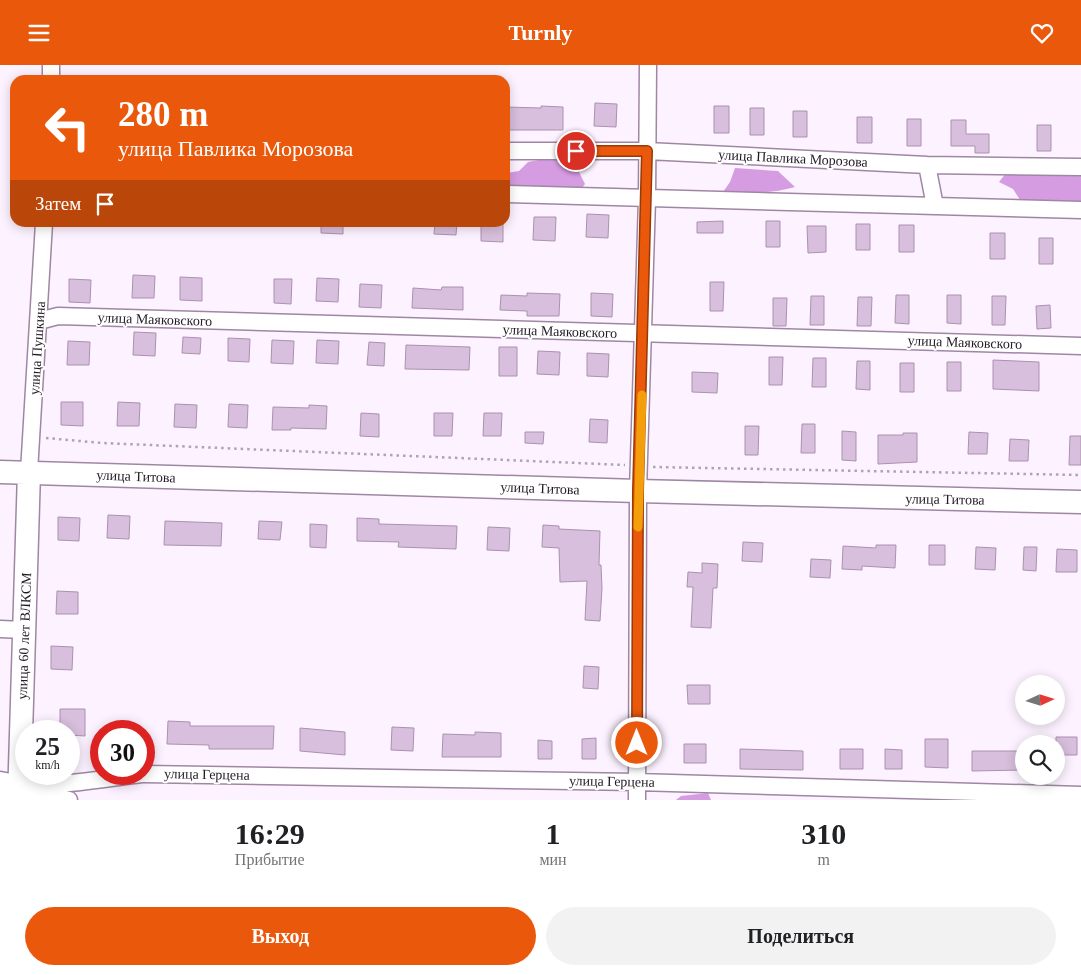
<!DOCTYPE html>
<html lang="ru">
<head>
<meta charset="utf-8">
<style>
  :root { --surface:#fff; --page:#f2f2f2; --text:#202124; --muted:#757577; --accent:#ea580c }
  body { margin:0; font-family:"Times New Roman",serif; background:var(--page); color:var(--text); height:100vh; display:flex; flex-direction:column; font-size:19px; white-space:nowrap }
  * { box-sizing:border-box; margin:0 }
  p { font-size:16px; color:var(--muted) }
  .icon { flex:none; width:28px; height:28px; fill:none; stroke:currentColor; stroke-width:2; stroke-linecap:round; stroke-linejoin:round }
  .map { position:relative; height:735px; overflow:hidden }
  .sheet { display:flex; flex-direction:column; background:var(--surface); flex:1 }
  .sheet>* { flex:none }
  .banner { position:absolute; left:10px; top:10px; width:500px; height:152px; border-radius:15px; box-shadow:0 2px 12px #0003; background:#ea580c; color:#fff; overflow:hidden }
  .needle { width:32px; rotate:86deg }
  .fabs { position:absolute; left:1015px; top:610px; display:grid; gap:10px }
  .fabs a { display:grid; place-items:center; width:50px; height:50px; border-radius:50%; background:var(--surface); box-shadow:0 2px 12px #0003; font-size:25px }
  .speed { position:absolute; left:15px; top:655px; display:flex; gap:10px; font-size:25px; font-weight:700; text-align:center }
  .speed>* { display:grid; place-content:center; width:65px; height:65px; border-radius:50%; background:var(--surface); box-shadow:0 2px 12px #0003; line-height:1 }
  .speed small { font-size:12px; font-weight:400 }
  .speed .limit { border:8px solid #d22; background:#fff; color:#111 }
  .pin { position:absolute; display:grid; place-items:center; width:42px; height:42px; color:#fff; margin:-21px; border:2px solid #fff; border-radius:50%; box-shadow:0 1px 5px #0007 }
  .me { position:absolute; width:55px; margin:-28px; rotate:0deg; stroke-linejoin:round; filter:drop-shadow(0 0 4px #0008) }
  .turn { display:flex; align-items:center; gap:18px; height:105px; padding:0 25px; font-size:22px }
  .turn .icon { width:65px; height:65px; stroke-width:2.5 }
  .turn b { display:block; font-size:35px; line-height:42px }
  .then { display:flex; align-items:center; height:48px; padding:0 25px; background:#0003; gap:10px; font-size:19px }
  .eta { display:flex; justify-content:space-evenly; align-items:center; height:85px; text-align:center }
  .eta b { font-size:30px; font-weight:700; line-height:35px }
  .primary-button { display:flex; gap:10px; margin-top:auto; padding:10px 25px }
  .primary-button a { flex:1; height:58px; border-radius:30px; background:var(--accent); color:#fff; font-size:20px; font-weight:700; line-height:58px; text-align:center }
  .primary-button a+a { background:var(--page); color:var(--text) }
  header { display:flex; justify-content:space-between; align-items:center; height:65px; padding:0 25px; background:var(--accent); color:#fff; font-size:22px; font-weight:700 }
  .map>svg:first-child { display:block }
  .forest { fill:#d69ce2 }
  .building { fill:#d8bfdd; stroke:#aa92af }
  .lines { fill:none; stroke-linecap:round; stroke-linejoin:round }
  .street-casing { stroke:#9f87a4; stroke-width:19 }
  .secondary-casing { stroke:#9f87a4; stroke-width:25 }
  .path { stroke:#aea4b0; stroke-width:2.5; stroke-dasharray:2.5 4; stroke-linecap:butt }
  .street { stroke:#fff; stroke-width:16 }
  .secondary { stroke:#fff; stroke-width:22 }
  .route-casing { stroke:#983908; stroke-width:12 }
  .route { stroke:#ea580c; stroke-width:9 }
  .slow { stroke:#f59e0b; stroke-width:9 }
  .labels { text-anchor:middle; stroke-width:4; stroke-linejoin:round; paint-order:stroke }
  .street-label { font-size:14px; fill:#231a25; stroke:#fff }
</style>
</head>
<body>
<header><svg class="icon" aria-label="menu" viewBox="0 0 24 24"><path d="M4 6h16M4 12h16M4 18h16"/></svg>Turnly<svg class="icon" aria-label="heart" viewBox="0 0 24 24"><path d="M12 20l-8-8c-3-5 5-10 8-4 3-6 11-1 8 4z"/></svg></header>
<div class="map">
<svg width="1081" height="735" viewBox="0 0 1081 735">
  <rect width="100%" height="100%" fill="#fdf2ff"/>
  <path class="forest" d="M 560,91 L 576,101 L 585,119 L 579,127 L 505,123 L 505,103 L 506,108 L 519,106 L 528,97 Z
    M 735,103 L 778,106 L 795,122 C 771,129 748,128 723,127 L 730,117 Z
    M 1022,107 L 1081,110 L 1081,142 L 1034,141 L 1020,135 L 1013,124 L 999,117 L 1006,108 Z
    M 708,728 L 711,735 L 676,735 L 681,731 Z"/>
  <path class="building" d="M 595,38 L 617,39 L 616,62 L 594,61 Z
    M 541,41 L 563,42 L 563,65 L 505,65 L 505,42 L 541,43 Z
    M 714,41 L 729,41 L 729,68 L 714,68 Z
    M 750,43 L 764,43 L 764,70 L 750,70 Z
    M 793,46 L 807,46 L 807,72 L 793,72 Z
    M 857,52 L 872,52 L 872,78 L 857,78 Z
    M 907,54 L 921,54 L 921,81 L 907,81 Z
    M 951,55 L 966,55 L 966,69 L 989,69 L 989,88 L 975,88 L 975,81 L 951,81 Z
    M 1037,60 L 1051,60 L 1051,86 L 1037,86 Z
    M 587,149 L 609,150 L 608,173 L 586,172 Z
    M 534,152 L 556,152 L 555,176 L 533,175 Z
    M 723,156 L 723,168 L 697,168 L 697,157 Z
    M 766,156 L 780,156 L 780,182 L 766,182 Z
    M 321,158 L 343,158 L 343,169 L 321,168 Z
    M 435,158 L 457,158 L 456,170 L 434,169 Z
    M 481,158 L 503,158 L 503,177 L 481,176 Z
    M 856,159 L 870,159 L 870,185 L 856,185 Z
    M 899,160 L 914,160 L 914,187 L 899,187 Z
    M 807,161 L 826,161 L 826,187 L 808,188 Z
    M 990,168 L 1005,168 L 1005,194 L 990,194 Z
    M 1039,173 L 1053,173 L 1053,199 L 1039,199 Z
    M 133,210 L 155,211 L 154,233 L 132,233 Z
    M 180,212 L 202,213 L 202,236 L 180,235 Z
    M 317,213 L 339,214 L 338,237 L 316,236 Z
    M 69,214 L 91,215 L 90,238 L 69,237 Z
    M 274,214 L 292,214 L 291,239 L 274,238 Z
    M 710,217 L 724,217 L 723,246 L 710,246 Z
    M 360,219 L 382,220 L 381,243 L 359,242 Z
    M 442,222 L 463,222 L 463,245 L 412,243 L 413,223 L 441,225 Z
    M 527,228 L 560,229 L 559,251 L 527,251 L 527,246 L 500,245 L 501,230 L 527,231 Z
    M 591,228 L 613,229 L 612,252 L 591,251 Z
    M 896,230 L 909,230 L 909,259 L 895,258 Z
    M 947,230 L 961,230 L 961,259 L 947,258 Z
    M 811,231 L 824,231 L 824,260 L 810,260 Z
    M 992,231 L 1006,231 L 1005,260 L 992,260 Z
    M 858,232 L 872,232 L 871,261 L 857,261 Z
    M 773,233 L 787,233 L 786,261 L 773,261 Z
    M 1050,240 L 1051,263 L 1037,264 L 1036,241 Z
    M 134,267 L 156,268 L 155,291 L 133,290 Z
    M 183,272 L 201,273 L 200,289 L 182,288 Z
    M 228,273 L 250,274 L 249,297 L 228,296 Z
    M 272,275 L 294,276 L 293,299 L 271,298 Z
    M 317,275 L 339,276 L 338,299 L 316,298 Z
    M 68,276 L 90,277 L 89,300 L 67,300 Z
    M 369,277 L 385,278 L 384,301 L 367,300 Z
    M 406,280 L 470,282 L 469,305 L 405,304 Z
    M 499,282 L 517,282 L 517,311 L 499,311 Z
    M 538,286 L 560,287 L 559,310 L 537,309 Z
    M 587,288 L 609,289 L 608,312 L 587,311 Z
    M 769,292 L 783,292 L 782,320 L 769,320 Z
    M 813,293 L 826,293 L 826,322 L 812,322 Z
    M 993,295 L 1039,297 L 1039,326 L 993,324 Z
    M 857,296 L 870,296 L 870,325 L 856,324 Z
    M 947,297 L 961,297 L 961,326 L 947,326 Z
    M 900,298 L 914,298 L 914,327 L 900,327 Z
    M 692,307 L 718,308 L 717,328 L 692,327 Z
    M 61,337 L 83,337 L 83,361 L 61,360 Z
    M 118,337 L 140,338 L 139,361 L 117,361 Z
    M 175,339 L 197,340 L 196,363 L 174,362 Z
    M 229,339 L 248,340 L 247,363 L 228,362 Z
    M 309,340 L 327,341 L 326,364 L 291,363 L 291,365 L 272,365 L 273,342 L 309,343 Z
    M 361,348 L 379,349 L 379,372 L 360,371 Z
    M 434,348 L 453,348 L 452,371 L 434,371 Z
    M 484,348 L 502,348 L 501,371 L 483,371 Z
    M 590,354 L 608,355 L 607,378 L 589,377 Z
    M 802,359 L 815,359 L 815,388 L 801,388 Z
    M 745,361 L 759,361 L 758,390 L 745,390 Z
    M 842,366 L 856,367 L 856,396 L 842,395 Z
    M 525,367 L 544,367 L 543,379 L 525,378 Z
    M 969,367 L 988,368 L 987,389 L 968,389 Z
    M 903,368 L 917,368 L 917,397 L 878,399 L 878,370 L 903,370 Z
    M 1070,371 L 1081,371 L 1081,400 L 1069,400 Z
    M 1010,374 L 1029,375 L 1028,396 L 1009,396 Z
    M 108,450 L 130,451 L 129,474 L 107,473 Z
    M 58,452 L 80,453 L 79,476 L 58,475 Z
    M 357,453 L 379,454 L 379,459 L 457,461 L 456,484 L 398,482 L 399,477 L 357,476 Z
    M 165,456 L 222,458 L 221,481 L 164,480 Z
    M 259,456 L 282,457 L 280,475 L 258,474 Z
    M 310,459 L 327,460 L 326,483 L 310,482 Z
    M 543,460 L 559,461 L 559,464 L 600,466 L 599,500 L 601,500 L 602,523 L 600,556 L 585,555 L 587,516 L 560,517 L 559,483 L 542,482 Z
    M 488,462 L 510,463 L 509,486 L 487,485 Z
    M 743,477 L 763,478 L 762,497 L 742,496 Z
    M 876,480 L 896,480 L 895,503 L 862,501 L 862,505 L 842,504 L 843,481 L 876,483 Z
    M 929,480 L 945,480 L 945,500 L 929,500 Z
    M 976,482 L 996,483 L 995,505 L 975,504 Z
    M 1024,482 L 1037,482 L 1036,506 L 1023,505 Z
    M 1057,484 L 1077,485 L 1077,507 L 1056,507 Z
    M 811,494 L 831,495 L 830,513 L 810,512 Z
    M 702,498 L 718,499 L 717,523 L 713,523 L 711,563 L 691,562 L 693,522 L 687,522 L 688,507 L 702,508 Z
    M 57,526 L 78,527 L 78,549 L 56,549 Z
    M 51,581 L 73,582 L 72,605 L 51,604 Z
    M 584,601 L 599,602 L 598,624 L 583,623 Z
    M 687,620 L 710,620 L 710,639 L 688,639 Z
    M 60,644 L 85,644 L 85,671 L 69,670 L 69,666 L 60,666 Z
    M 168,656 L 190,657 L 190,661 L 274,661 L 273,684 L 209,684 L 209,680 L 167,679 Z
    M 392,662 L 414,663 L 413,686 L 391,685 Z
    M 300,663 L 345,667 L 345,690 L 300,686 Z
    M 475,667 L 501,668 L 501,692 L 442,692 L 443,669 L 475,670 Z
    M 1056,672 L 1077,672 L 1077,690 L 1056,690 Z
    M 596,673 L 596,694 L 582,694 L 582,674 Z
    M 925,674 L 948,674 L 948,703 L 925,702 Z
    M 538,675 L 552,676 L 552,694 L 538,694 Z
    M 684,679 L 706,679 L 706,698 L 684,698 Z
    M 740,684 L 803,686 L 803,705 L 740,704 Z
    M 840,684 L 863,684 L 863,704 L 840,704 Z
    M 885,684 L 902,685 L 902,704 L 885,704 Z
    M 972,686 L 1024,686 L 1024,705 L 972,706 Z"/>
  <g class="lines">
    <defs>
      <path id="street" d="M 51,15 L 51,0
        M 505,86 L 647,86 L 927,100 L 1081,102
        M 927,100 L 935,141
        M 505,129 L 1081,145
        M 39,256 L 58,251 L 1081,281
        M 29,407 L 44,158
        M 0,564 L 24,565
        M 144,709 L 637,717 L 1081,730
        M 0,715 C 46,726 96,714 142,709
        M 0,729 L 19,727 L 69,735
        M 637,735 L 638,426 L 647,134 L 648,0"/>
      <path id="secondary" d="M 0,407 L 638,426 L 1081,437
        M 19,735 L 29,407"/>
    </defs>
    <use href="#street" class="street-casing"/>
    <use href="#secondary" class="secondary-casing"/>
    <path class="path" d="M 46,373 L 102,378 L 625,400
      M 653,402 L 1081,410"/>
    <use href="#street" class="street"/>
    <use href="#secondary" class="secondary"/>
  </g>
  <g class="lines">
    <defs>
      <path id="route" d="M 576,86 L 647,86 L 638,426 L 637,678"/>
    </defs>
    <use href="#route" class="route-casing"/>
    <use href="#route" class="route"/>
    <path class="slow" d="M 638,462 L 642,330"/>
  </g>
  <g class="labels">
    <g class="street-label">
      <text transform="translate(793 93) rotate(3)" y="5">улица Павлика Морозова</text>
      <text transform="translate(155 254) rotate(2)" y="5">улица Маяковского</text>
      <text transform="translate(560 266) rotate(2)" y="5">улица Маяковского</text>
      <text transform="translate(965 277) rotate(2)" y="5">улица Маяковского</text>
      <text transform="translate(37 283) rotate(-86)" y="5">улица Пушкина</text>
      <text transform="translate(136 411) rotate(2)" y="5">улица Титова</text>
      <text transform="translate(540 423) rotate(2)" y="5">улица Титова</text>
      <text transform="translate(945 434) rotate(1)" y="5">улица Титова</text>
      <text transform="translate(24 571) rotate(-88)" y="5">улица 60 лет ВЛКСМ</text>
      <text transform="translate(207 709) rotate(1)" y="5">улица Герцена</text>
      <text transform="translate(612 716) rotate(1)" y="5">улица Герцена</text>
    </g>
  </g>
</svg>
<div class="fabs">
<a><svg class="needle" viewBox="-14 -14 28 28"><path d="M0-13l5 13h-10z" fill="#e53935"/><path d="M0 13l5-13h-10z" fill="#757577"/></svg></a>
<a><svg class="icon" aria-label="search" viewBox="0 0 24 24"><circle cx="10" cy="10" r="6"/><path d="M15 15l6 6"/></svg></a>
</div>
<div class="speed"><div>25<small>km/h</small></div><div class="limit">30</div></div>
<div class="pin" style="left:576px;top:86px;background:#d93025"><svg class="icon" aria-label="arrive" viewBox="0 0 24 24"><path d="M6 21V4h12l-3 4 3 4H6"/></svg></div>
<svg class="me" style="left:637px;top:678px" viewBox="-20 -20 40 40"><circle r="17" fill="#ea580c" stroke="#fff" stroke-width="3"/><path d="M0-11L8 9 0 5-8 9z" fill="#fff"/></svg>
<div class="banner">
<div class="turn"><svg class="icon" aria-label="left" viewBox="0 0 24 24"><path d="M17 20v-9H6M10 6l-5 5 5 5"/></svg><div><b>280 m</b>улица Павлика Морозова</div></div>
<div class="then">Затем<svg class="icon" aria-label="arrive" viewBox="0 0 24 24"><path d="M6 21V4h12l-3 4 3 4H6"/></svg></div>
</div>
</div>
<section class="sheet">
<div class="eta">
<div><b>16:29</b><p>Прибытие</p></div>
<div><b>1</b><p>мин</p></div>
<div><b>310</b><p>m</p></div>
</div>
<div class="primary-button"><a>Выход</a><a>Поделиться</a></div>
</section>
</body>
</html>
